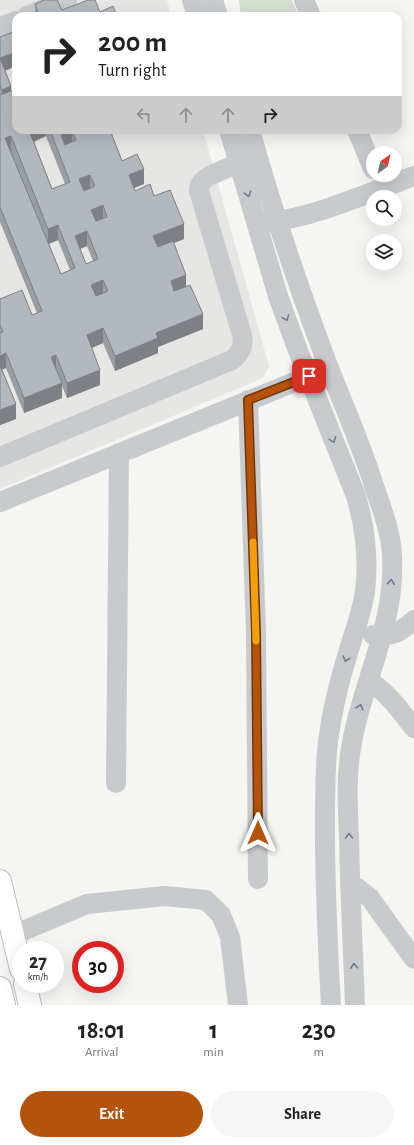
<!DOCTYPE html>
<html lang="en">
<head>
<meta charset="utf-8">
<style>
  :root { --surface:#fff; --page:#f6f6f6; --text:#222; --muted:#767676; --accent:#b45309 }
  body { margin:0; font-family:"Alegreya Sans",sans-serif; background:var(--page); color:var(--text); height:100vh; display:flex; flex-direction:column; font-size:15px; white-space:nowrap }
  * { box-sizing:border-box; margin:0 }
  p { font-size:13px; color:var(--muted) }
  .icon { flex:none; width:22px; height:22px; fill:none; stroke:currentColor; stroke-width:2; stroke-linecap:round; stroke-linejoin:round }
  .map { position:relative; height:1005px; overflow:hidden }
  .drawer { display:flex; flex-direction:column; background:var(--surface); flex:1 }
  .drawer>* { flex:none }
  .top-card { position:absolute; left:12px; top:12px; width:390px; height:122px; border-radius:12px; box-shadow:0 4px 16px #0002; background:#fff; color:var(--text); overflow:hidden }
  .needle { width:26px; rotate:33deg }
  .tools { position:absolute; left:366px; top:146px; display:grid; gap:8px }
  .tools a { display:grid; place-items:center; width:36px; height:36px; border-radius:50%; background:var(--surface); box-shadow:0 4px 16px #0002; font-size:20px }
  .speed { position:absolute; left:12px; top:941px; display:flex; gap:8px; font-size:20px; font-weight:700; text-align:center }
  .speed>* { display:grid; place-content:center; width:52px; height:52px; border-radius:50%; background:var(--surface); box-shadow:0 4px 16px #0002; line-height:1 }
  .speed small { font-size:10px; font-weight:400 }
  .speed .limit { border:6px solid #d22; background:#fff; color:#111 }
  .pin { position:absolute; display:grid; place-items:center; width:34px; height:34px; color:#fff; margin:-17px; border-radius:8px; box-shadow:0 2px 6px #0006 }
  .me { position:absolute; width:44px; margin:-22px; rotate:0deg; stroke-linejoin:round; filter:drop-shadow(0 0 3px #0008) }
  .turn { display:flex; align-items:center; gap:14px; height:84px; padding:0 20px; font-size:18px }
  .turn .icon { width:52px; height:52px; stroke-width:2.5 }
  .turn b { display:block; font-size:28px; line-height:34px }
  .lanes { display:flex; align-items:center; height:38px; padding:0 20px; background:#0003; justify-content:center; gap:20px; direction:ltr }
  .lanes .off { opacity:.35 }
  .eta { display:flex; justify-content:space-evenly; align-items:center; height:68px; text-align:center }
  .eta b { font-size:24px; font-weight:600; line-height:28px }
  .primary-button { display:flex; gap:8px; margin-top:auto; padding:8px 20px }
  .primary-button a { flex:1; height:46px; border-radius:24px; background:var(--accent); color:#fff; font-size:16px; font-weight:600; line-height:46px; text-align:center }
  .primary-button a+a { background:var(--page); color:var(--text) }
  .map>svg:first-child { display:block }
  .built { fill:#e6e7e5 }
  .green { fill:#d6ded2 }
  .lines { fill:none; stroke-linecap:round; stroke-linejoin:round }
  .major-casing { stroke:#babdc1; stroke-width:24 }
  .minor { stroke:#c8cbce; stroke-width:20 }
  .major { stroke:#fff; stroke-width:22 }
  .wall { fill:#999ea3; fill-rule:evenodd }
  .shaded-wall { fill:#7d8185 }
  .building { fill:#b2b8be; stroke:#7d8185; fill-rule:evenodd }
  .oneway { stroke:#6c7c8c }
  .route-casing { stroke:#753606; stroke-width:10 }
  .route { stroke:#b45309; stroke-width:7 }
  .slow { stroke:#f59e0b; stroke-width:7 }
</style>
</head>
<body>
<div class="map">
<svg width="414" height="1005" viewBox="0 0 414 1005">
  <rect width="100%" height="100%" fill="#f5f6f1"/>
  <path class="built" d="M 0,0 L 167,0 L 171,16 L 16,16 L 16,130 L 203,130 L 269,366 L 263,378 L 0,489 Z"/>
  <path class="green" d="M 239,0 L 292,0 L 299,16 L 241,16 Z"/>
  <g class="lines">
    <defs>
      <path id="major" d="M 0,881 L 21,969
        M 25,984 L 30,1005
        M 0,988 L 4,1005"/>
    </defs>
    <use href="#major" class="major-casing"/>
    <path class="minor" d="M 192,0 L 197,16
      M 213,0 L 218,16
      M 304,0 L 311,16
      M 27,16 L 67,0
      M 0,27 L 16,21
      M 229,130 L 278,296 L 297,348 L 356,496 C 365,527 369,558 365,591 C 362,613 354,632 348,653 C 339,682 332,711 328,741 C 324,777 325,814 325,850 C 326,902 328,954 331,1005
      M 250,130 C 272,209 298,286 327,363 C 343,404 361,444 374,486 C 382,509 391,532 392,556 C 396,627 359,687 350,755 C 346,782 348,810 349,837 C 350,893 353,949 355,1005
      M 357,130 L 373,169
      M 264,223 C 316,217 365,194 414,176
      M 248,400 L 256,633 L 258,879
      M 0,457 L 232,360 C 241,353 244,346 242,335 L 199,191 C 199,187 200,184 202,182 C 207,175 231,167 240,163
      M 0,502 L 309,376
      M 373,635 C 391,638 400,632 414,620
      M 369,681 C 388,693 400,710 414,728
      M 116,783 L 119,453
      M 350,885 L 357,888 L 370,898 L 414,959
      M 13,935 L 87,904 L 165,896 L 206,900 L 221,915 L 230,937 L 238,1005"/>
    <use href="#major" class="major"/>
  </g>
  <path class="wall" d="M 35,4 L 62,10 L 100,12 L 117,16 L 35,13 Z
    M 0,37 L 5,71 L 11,90 L 16,130 L 110,130 L 122,161 L 144,184 L 134,188 L 135,191 L 154,196 L 184,239 L 174,243 L 186,286 L 203,329 L 158,347 L 158,353 L 115,371 L 103,343 L 91,348 L 100,385 L 67,398 L 62,386 L 62,398 L 24,413 L 6,368 L 2,370 L 16,419 L 0,425 L 0,299 L 32,315 L 37,313 L 0,222 ZM 46,136 L 65,184 L 52,189 L 34,142 ZM 58,240 L 70,270 L 61,274 L 49,244 ZM 87,246 L 93,261 L 86,264 L 80,249 Z"/>
  <path class="shaded-wall" d="M 16,52 L 16,66 L 0,73 L 0,58 Z
    M 11,86 L 11,101 L 2,105 L 2,90 Z
    M 28,130 L 46,130 L 46,136 L 28,144 Z
    M 72,131 L 72,145 L 61,150 L 61,135 Z
    M 11,136 L 11,151 L 5,153 L 5,138 Z
    M 144,169 L 144,184 L 129,190 L 129,175 Z
    M 90,175 L 90,189 L 79,194 L 79,179 Z
    M 103,205 L 103,220 L 91,225 L 91,210 Z
    M 184,224 L 184,239 L 153,251 L 153,236 Z
    M 58,225 L 58,240 L 48,244 L 48,229 Z
    M 87,231 L 87,246 L 75,251 L 75,236 Z
    M 186,275 L 186,290 L 171,296 L 171,281 Z
    M 103,280 L 103,295 L 91,300 L 91,285 Z
    M 203,314 L 203,329 L 158,347 L 158,353 L 115,371 L 115,356 L 156,333 Z
    M 103,328 L 103,343 L 87,350 L 87,335 Z
    M 6,353 L 6,368 L 0,370 L 0,356 Z
    M 56,355 L 56,370 L 51,357 Z
    M 100,370 L 100,385 L 67,398 L 67,383 Z
    M 62,383 L 62,398 L 24,413 L 24,398 Z
    M 16,404 L 16,419 L 0,425 L 0,410 Z"/>
  <path class="building" d="M 44,0 L 57,0 L 62,10 L 88,0 L 95,0 L 100,12 L 113,6 L 117,16 L 28,16 L 38,12 L 35,4 Z
    M 16,31 L 16,52 L 0,58 L 11,86 L 2,90 L 0,85 L 0,37 Z
    M 16,89 L 16,130 L 29,130 L 52,189 L 70,182 L 50,130 L 110,130 L 122,161 L 137,154 L 144,169 L 129,175 L 135,191 L 150,184 L 154,196 L 170,190 L 184,224 L 153,236 L 158,247 L 173,241 L 186,275 L 171,281 L 174,291 L 190,285 L 203,314 L 156,333 L 158,338 L 115,356 L 103,328 L 87,335 L 100,370 L 67,383 L 56,355 L 51,357 L 62,383 L 24,398 L 6,353 L 0,356 L 0,333 L 3,332 L 0,325 L 0,299 L 22,290 L 32,315 L 42,311 L 0,207 L 0,95 ZM 72,131 L 76,140 L 65,145 L 61,135 ZM 11,136 L 48,229 L 58,225 L 75,268 L 61,274 L 5,138 ZM 90,175 L 95,186 L 84,191 L 79,179 ZM 103,205 L 107,217 L 96,221 L 91,210 ZM 87,231 L 98,259 L 86,264 L 75,236 ZM 103,280 L 108,291 L 96,296 L 91,285 Z
    M 0,365 L 16,404 L 0,410 Z"/>
  <defs><path id="oneway-chevron" d="M-2-3.5L2.5 0L-2 3.5" fill="none" stroke-width="1.6" stroke-linecap="round" stroke-linejoin="round"/></defs>
  <g class="oneway">
    <use href="#oneway-chevron" transform="translate(248 194) rotate(75)"/>
    <use href="#oneway-chevron" transform="translate(286 318) rotate(70)"/>
    <use href="#oneway-chevron" transform="translate(333 440) rotate(69)"/>
    <use href="#oneway-chevron" transform="translate(391 582) rotate(-86)"/>
    <use href="#oneway-chevron" transform="translate(346 659) rotate(106)"/>
    <use href="#oneway-chevron" transform="translate(360 707) rotate(-74)"/>
    <use href="#oneway-chevron" transform="translate(349 836) rotate(-91)"/>
    <use href="#oneway-chevron" transform="translate(354 966) rotate(-93)"/>
  </g>
  <g class="lines">
    <defs>
      <path id="route" d="M 258,833 L 256,633 L 248,400 L 309,376"/>
    </defs>
    <use href="#route" class="route-casing"/>
    <use href="#route" class="route"/>
    <path class="slow" d="M 253,542 L 256,641"/>
  </g>
</svg>
<div class="tools">
<a><svg class="needle" viewBox="-14 -14 28 28"><path d="M0-13l5 13h-10z" fill="#e53935"/><path d="M0 13l5-13h-10z" fill="#767676"/></svg></a>
<a><svg class="icon" aria-label="search" viewBox="0 0 24 24"><circle cx="10" cy="10" r="6"/><path d="M15 15l6 6"/></svg></a>
<a><svg class="icon" aria-label="layers" viewBox="0 0 24 24"><path d="M12 4l9 5-9 5-9-5zM3 14l9 5 9-5"/></svg></a>
</div>
<div class="speed"><div>27<small>km/h</small></div><div class="limit">30</div></div>
<div class="pin" style="left:309px;top:376px;background:#d93025"><svg class="icon" aria-label="arrive" viewBox="0 0 24 24"><path d="M6 21V4h12l-3 4 3 4H6"/></svg></div>
<svg class="me" style="left:258px;top:833px" viewBox="-20 -20 40 40"><path d="M0-17L14 15 0 8-14 15z" fill="#b45309" stroke="#fff" stroke-width="4"/></svg>
<div class="top-card">
<div class="turn"><svg class="icon" aria-label="right" viewBox="0 0 24 24"><path d="M7 20v-9h11M14 6l5 5-5 5"/></svg><div><b>200 m</b>Turn right</div></div>
<div class="lanes"><svg class="icon off" aria-label="left" viewBox="0 0 24 24"><path d="M17 20v-9H6M10 6l-5 5 5 5"/></svg><svg class="icon off" aria-label="ahead" viewBox="0 0 24 24"><path d="M12 20V5M6 11l6-6 6 6"/></svg><svg class="icon off" aria-label="ahead" viewBox="0 0 24 24"><path d="M12 20V5M6 11l6-6 6 6"/></svg><svg class="icon" aria-label="right" viewBox="0 0 24 24"><path d="M7 20v-9h11M14 6l5 5-5 5"/></svg></div>
</div>
</div>
<section class="drawer">
<div class="eta">
<div><b>18:01</b><p>Arrival</p></div>
<div><b>1</b><p>min</p></div>
<div><b>230</b><p>m</p></div>
</div>
<div class="primary-button"><a>Exit</a><a>Share</a></div>
</section>
</body>
</html>
